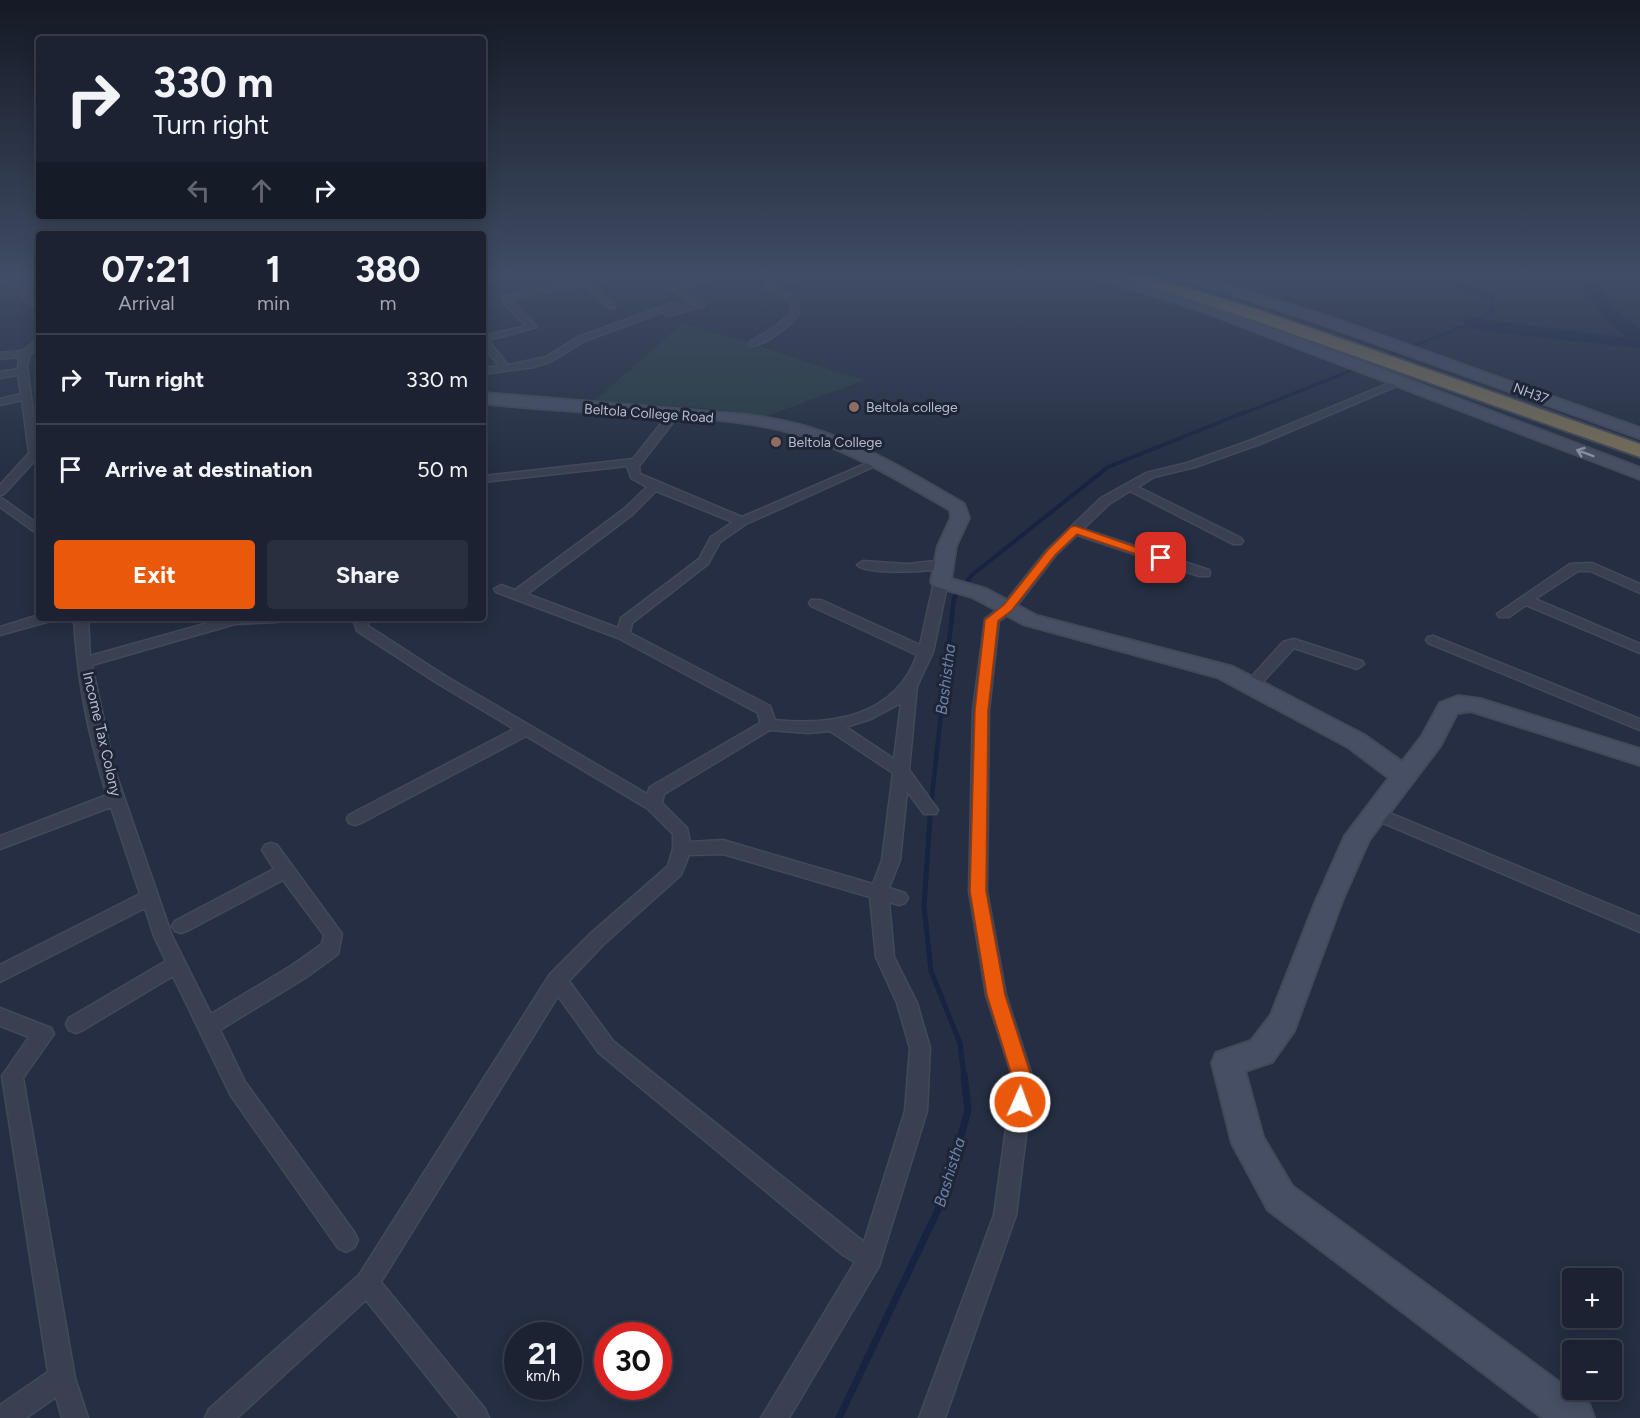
<!DOCTYPE html>
<html lang="en">
<head>
<meta charset="utf-8">
<style>
  :root { --surface:#1c2232; --page:#292f3e; --text:#f1f3f6; --muted:#a0a4ac; --line:#3a3f4d; --accent:#ea580c }
  body { margin:0; font-family:Figtree,sans-serif; background:var(--page); color:var(--text); height:100vh; display:flex; flex-direction:column; font-size:22px; white-space:nowrap }
  * { box-sizing:border-box; margin:0 }
  p { font-size:20px; color:var(--muted) }
  .icon { flex:none; width:33px; height:33px; fill:none; stroke:currentColor; stroke-width:2; stroke-linecap:round; stroke-linejoin:round }
  .map { position:relative; flex:1; overflow:hidden }
  .sheet { position:absolute; left:36px; top:231px; width:450px; height:390px; display:flex; flex-direction:column; background:var(--surface); border-radius:6px; box-shadow:0 3px 15px #0003,0 0 0 2px var(--line) }
  .sheet>* { flex:none }
  .banner { position:absolute; left:36px; top:36px; width:450px; height:183px; border-radius:6px; box-shadow:0 3px 15px #0003,0 0 0 2px var(--line); background:#1c2232; color:var(--text); overflow:hidden }
  .buttons { position:absolute; left:1562px; top:1268px; display:grid; gap:12px }
  .buttons a { display:grid; place-items:center; width:60px; height:60px; border-radius:6px; background:var(--surface); box-shadow:0 3px 15px #0003,0 0 0 2px var(--line); font-size:30px }
  .speed { position:absolute; left:504px; top:1322px; display:flex; gap:12px; font-size:30px; font-weight:700; text-align:center }
  .speed>* { display:grid; place-content:center; width:78px; height:78px; border-radius:50%; background:var(--surface); box-shadow:0 3px 15px #0003,0 0 0 2px var(--line); line-height:1 }
  .speed small { font-size:15px; font-weight:400 }
  .speed .limit { border:9px solid #d22; background:#fff; color:#111 }
  .pin { position:absolute; display:grid; place-items:center; width:51px; height:51px; color:#fff; margin:-26px; border-radius:12px; box-shadow:0 3px 9px #0006 }
  .me { position:absolute; width:66px; margin:-33px; rotate:2deg; stroke-linejoin:round; filter:drop-shadow(0 0 4px #0008) }
  .turn { display:flex; align-items:center; gap:21px; height:126px; padding:0 18px; font-size:27px }
  .turn .icon { width:78px; height:78px; stroke-width:2.5 }
  .turn b { display:block; font-size:42px; line-height:51px }
  .lanes { display:flex; align-items:center; height:57px; padding:0 18px; background:#0003; justify-content:center; gap:30px; direction:ltr }
  .lanes .off { opacity:.35 }
  .eta { display:flex; justify-content:space-evenly; align-items:center; height:102px; text-align:center }
  .eta b { font-size:36px; font-weight:700; line-height:42px }
  .primary-button { display:flex; gap:12px; margin-top:auto; padding:12px 18px }
  .primary-button a { flex:1; height:69px; border-radius:6px; background:var(--accent); color:#fff; font-size:24px; font-weight:700; line-height:69px; text-align:center }
  .primary-button a+a { background:var(--page); color:var(--text) }
  ul { padding:0; list-style:none }
  li { display:flex; align-items:center; gap:18px; height:90px; padding:0 18px; border-top:2px solid var(--line) }
  li div { flex:1 }
  li b { display:block; font-size:22px }
  li em { font-style:normal }
  .map>svg:first-child { display:block }
  .green { fill:#273c42 }
  .lines { fill:none; stroke-linecap:round; stroke-linejoin:round }
  .stream-far4 { stroke:#172340; stroke-width:3 }
  .stream-far3 { stroke:#172340; stroke-width:4 }
  .stream-far2 { stroke:#172340; stroke-width:4.5 }
  .stream-far1 { stroke:#172340; stroke-width:5 }
  .stream { stroke:#172340; stroke-width:7 }
  .river { fill:#172340; fill-rule:evenodd }
  .street-casing { stroke:#43495a; stroke-width:3 }
  .secondary-casing { stroke:#43495a; stroke-width:4 }
  .highway-casing { stroke:#414858; stroke-width:4 }
  .street { fill:#394051; fill-rule:evenodd }
  .secondary { fill:#474f64; fill-rule:evenodd }
  .highway { fill:#776e56; fill-rule:evenodd }
  .oneway { stroke:#8f96a7 }
  .route { fill:#ea580c; stroke:#983908; stroke-width:1.5 }
  .education-dot { fill:#8d6e63; stroke:#1e2536; stroke-width:2 }
  .labels { text-anchor:middle; stroke-width:6; stroke-linejoin:round; paint-order:stroke }
  .far-street-label { font-size:14px; fill:#b6bccb; stroke:#1e2536 }
  .far-poi-label { font-size:14px; fill:#b6bccb; stroke:#1e2536; text-anchor:start }
  .street-label { font-size:15px; fill:#b6bccb; stroke:#1e2536 }
  .water-label { font-size:16px; font-style:italic; fill:#6e81ab; stroke:#1e2536 }
</style>
</head>
<body>
<div class="map">
<svg width="1640" height="1418" viewBox="0 0 1640 1418">
  <rect width="100%" height="100%" fill="#252e42"/>
  <path class="green" d="M 682,324 C 744,339 803,362 865,380 L 767,416 L 702,408 L 594,401 Z"/>
  <g class="lines">
    <path class="stream-far4" d="M 1385,357 L 1472,323 L 1493,310 L 1491,297 L 1434,275
      M 1242,414 L 1377,360"/>
    <path class="stream-far3" d="M 963,587 L 972,575 L 1108,467 L 1245,412"/>
    <path class="stream-far2" d="M 931,804 L 954,598 L 964,585"/>
    <path class="stream-far1" d="M 931,803 L 924,906 L 931,971 L 960,1043 L 964,1077"/>
    <path class="stream" d="M 839,1418 L 945,1195 L 968,1110 L 964,1075"/>
    <path class="river" d="M 1576,275 L 1592,275 L 1615,310 L 1640,329 L 1640,348 L 1489,332 L 1466,327 L 1463,323 L 1466,319 L 1472,318 L 1627,338 L 1603,317 Z"/>
    <defs>
      <path id="street" d="M 13,275 L 21,275 L 31,296 L 39,304 L 39,312 L 24,299 L 20,292 L 0,296 L 0,290 L 18,287 Z
        M 600,275 L 616,275 L 590,283 L 615,305 L 615,309 L 609,309 L 582,284 L 511,300 L 537,327 L 488,340 L 508,365 L 546,357 L 578,337 L 672,303 L 679,305 L 672,309 L 693,303 L 670,289 L 700,280 L 697,275 L 705,275 L 709,281 L 681,290 L 704,302 L 704,306 L 667,316 L 663,312 L 584,341 L 552,361 L 534,367 L 483,374 L 483,368 L 499,366 L 483,346 L 483,336 L 526,326 L 502,301 L 502,297 Z
        M 790,275 L 803,275 L 774,287 L 798,300 L 799,314 C 790,325 764,347 750,346 L 750,342 L 775,327 L 791,313 L 791,303 L 765,287 L 769,282 Z
        M 39,339 L 39,347 L 30,355 L 27,366 L 39,456 L 4,494 L 0,495 L 0,485 L 29,453 L 22,400 L 0,405 L 0,399 L 21,394 L 18,375 L 0,378 L 0,372 L 18,369 L 19,357 L 0,359 L 0,353 L 22,351 Z
        M 1397,380 L 1406,382 L 1260,444 L 1195,467 L 1154,477 L 1138,487 L 1241,538 L 1243,541 L 1241,544 L 1233,544 L 1130,491 L 1109,504 L 1083,529 L 1209,570 L 1210,573 L 1209,576 L 1199,576 L 1077,535 L 1055,556 L 1013,611 L 999,621 L 989,710 L 987,891 L 1006,995 L 1033,1079 L 1016,1215 L 945,1418 L 919,1418 L 994,1215 L 1013,1079 L 986,995 L 969,891 L 973,710 L 985,619 L 1003,605 L 1047,550 L 1101,498 L 1146,473 L 1187,463 L 1252,440 Z
        M 676,409 L 681,412 L 639,466 L 640,474 L 742,517 L 872,461 L 876,460 L 882,463 L 746,524 L 720,542 L 708,564 L 632,623 L 630,633 L 770,706 L 775,720 C 832,726 896,716 917,655 L 811,606 L 809,603 L 811,600 L 821,600 L 920,645 L 934,582 L 941,578 L 948,582 L 933,652 L 917,686 L 909,770 L 938,810 L 936,814 L 924,814 L 907,791 L 900,860 L 889,888 L 905,893 L 908,898 L 905,903 L 899,905 L 889,902 L 894,957 L 917,1003 L 930,1048 L 927,1111 L 879,1266 L 789,1418 L 761,1418 L 855,1262 L 843,1255 L 599,1053 L 558,996 L 381,1282 L 485,1409 L 489,1418 L 460,1418 L 366,1300 L 237,1418 L 205,1418 L 209,1409 L 359,1275 L 550,974 L 589,935 L 668,866 L 673,849 L 673,834 L 648,809 L 526,736 L 361,823 L 355,825 L 349,823 L 347,819 L 349,815 L 514,729 L 437,683 L 357,631 L 353,618 L 367,618 L 368,626 L 447,677 L 647,794 L 650,787 L 760,723 L 758,713 L 618,638 L 496,592 L 494,589 L 501,585 L 515,590 L 624,509 L 647,487 L 631,478 L 627,466 L 483,482 L 483,476 L 633,459 L 672,410 ZM 656,491 L 733,522 L 711,537 L 699,559 L 621,618 L 618,628 L 527,594 L 632,515 ZM 901,703 L 894,759 L 846,727 L 871,719 ZM 770,730 L 808,733 L 830,731 L 893,773 L 882,860 L 873,884 L 723,840 L 690,842 L 687,828 L 662,803 L 664,794 ZM 723,854 L 870,897 L 876,957 L 897,1003 L 910,1048 L 905,1111 L 864,1242 L 613,1041 L 569,981 L 603,945 L 681,875 L 689,855 Z
        M 0,497 L 39,525 L 39,535 L 0,507 Z
        M 945,560 L 951,564 L 950,567 C 933,571 868,576 857,565 L 863,561 L 907,564 Z
        M 1592,563 L 1640,584 L 1640,593 L 1590,571 L 1578,571 L 1535,599 L 1640,644 L 1640,653 L 1526,605 L 1509,617 L 1499,617 L 1497,614 L 1570,564 Z
        M 39,615 L 39,618 L 52,618 L 50,621 L 0,635 L 0,627 Z
        M 74,618 L 88,618 L 90,656 L 226,618 L 284,618 L 277,622 L 235,624 L 92,665 L 114,768 L 172,936 L 211,1014 L 291,966 L 322,944 L 324,935 L 283,880 L 187,931 L 181,933 L 175,931 L 172,926 L 175,921 L 274,869 L 262,850 L 265,845 L 271,843 L 277,845 L 342,934 L 338,954 L 305,978 L 220,1030 L 245,1082 L 354,1232 L 358,1240 L 354,1248 L 346,1252 L 338,1248 L 231,1096 L 173,976 L 83,1030 L 76,1033 L 69,1030 L 66,1024 L 69,1018 L 166,961 L 154,936 L 145,908 L 0,982 L 0,965 L 140,894 L 111,807 L 0,849 L 0,836 L 107,795 C 89,739 77,677 74,618 Z
        M 1433,636 L 1640,719 L 1640,730 L 1428,643 L 1426,640 L 1428,637 Z
        M 1294,639 L 1362,661 L 1364,664 L 1357,669 L 1294,648 L 1257,688 L 1247,688 L 1245,685 L 1247,682 L 1283,642 Z
        M 1375,807 L 1640,917 L 1640,932 L 1369,817 L 1367,813 L 1369,809 Z
        M 0,1008 L 51,1028 L 54,1034 L 23,1078 L 75,1378 L 88,1418 L 62,1418 L 56,1397 L 26,1418 L 0,1418 L 0,1405 L 48,1372 L 2,1076 L 29,1037 L 0,1026 Z"/>
      <path id="secondary" d="M 12,275 L 39,275 L 39,278 L 0,285 L 0,277 Z
        M 1097,275 L 1116,275 L 1217,307 L 1640,468 L 1640,479 L 1207,313 L 1099,278 Z
        M 1177,275 L 1196,275 L 1329,317 L 1640,428 L 1640,438 L 1319,323 L 1179,278 Z
        M 483,393 L 747,415 C 768,418 790,422 810,428 C 865,445 915,475 964,504 L 969,518 L 956,546 L 951,579 L 986,589 L 1037,616 L 1233,667 L 1364,735 L 1402,762 L 1422,736 L 1440,703 L 1458,696 L 1480,699 L 1640,749 L 1640,765 L 1471,711 L 1457,713 L 1440,746 L 1369,840 L 1342,901 L 1294,1031 L 1272,1062 L 1245,1071 L 1263,1137 L 1292,1186 L 1589,1404 L 1594,1418 L 1543,1418 L 1268,1210 L 1232,1143 L 1212,1063 L 1216,1053 L 1251,1041 L 1271,1015 L 1316,901 L 1345,836 L 1389,778 L 1348,747 L 1217,677 L 1023,624 L 972,597 L 934,586 L 931,582 L 938,546 L 951,518 L 950,510 C 902,482 853,452 799,435 C 752,420 700,418 651,415 C 595,412 539,410 483,403 Z"/>
      <path id="highway" d="M 1123,275 L 1147,275 L 1265,312 L 1640,444 L 1640,457 L 1253,320 L 1125,278 Z"/>
    </defs>
    <use href="#street" class="street-casing"/>
    <use href="#secondary" class="secondary-casing"/>
    <use href="#highway" class="highway-casing"/>
    <use href="#street" class="street"/>
    <use href="#secondary" class="secondary"/>
    <use href="#highway" class="highway"/>
  </g>
  <defs><path id="oneway-shaft" d="M-6 0H5M1.5-3L5.5 0L1.5 3" fill="none" stroke-width="1.6" stroke-linecap="round" stroke-linejoin="round" transform="scale(1.5)"/></defs>
  <use class="oneway" href="#oneway-shaft" transform="translate(1585 453) rotate(-159)"/>
  <linearGradient id="sky" x2="0" y2="1"><stop stop-color="#141924"/><stop offset="0.58" stop-color="#404c65"/><stop offset="1" stop-color="#404c65" stop-opacity="0"/></linearGradient>
  <rect width="1640" height="474" fill="url(#sky)"/>
  <path class="route" d="M 1075,526 L 1167,558 L 1161,562 L 1157,561 L 1077,534 L 1055,555 L 1012,610 L 998,621 L 988,710 L 986,891 L 1005,995 L 1032,1079 L 1027,1108 L 1020,1111 L 1013,1108 L 1010,1102 L 1013,1079 L 987,995 L 970,891 L 975,710 L 985,620 L 1004,605 L 1047,551 L 1071,527 Z"/>
  <g class="education-dot">
    <circle cx="854" cy="407" r="6"/>
    <circle cx="776" cy="442" r="6"/>
  </g>
  <g class="labels">
    <g class="far-street-label">
      <text transform="translate(1531 393) rotate(20)" y="5">NH37</text>
      <text transform="translate(649 413) rotate(4)" y="5">Beltola College Road</text>
    </g>
    <g class="far-poi-label">
      <text x="866" y="412">Beltola college</text>
      <text x="788" y="447">Beltola College</text>
    </g>
    <g class="street-label">
      <text transform="translate(102 734) rotate(77)" y="5">Income Tax Colony</text>
    </g>
    <g class="water-label">
      <text transform="translate(945 679) rotate(-83)" y="6">Bashistha</text>
      <text transform="translate(949 1172) rotate(-73)" y="6">Bashistha</text>
    </g>
  </g>
</svg>
<div class="buttons">
<a>+</a>
<a>−</a>
</div>
<div class="speed"><div>21<small>km/h</small></div><div class="limit">30</div></div>
<div class="pin" style="left:1161px;top:558px;background:#d93025"><svg class="icon" aria-label="arrive" viewBox="0 0 24 24"><path d="M6 21V4h12l-3 4 3 4H6"/></svg></div>
<svg class="me" style="left:1020px;top:1102px" viewBox="-20 -20 40 40"><circle r="17" fill="#ea580c" stroke="#fff" stroke-width="3"/><path d="M0-11L8 9 0 5-8 9z" fill="#fff"/></svg>
<div class="banner">
<div class="turn"><svg class="icon" aria-label="right" viewBox="0 0 24 24"><path d="M7 20v-9h11M14 6l5 5-5 5"/></svg><div><b>330 m</b>Turn right</div></div>
<div class="lanes"><svg class="icon off" aria-label="left" viewBox="0 0 24 24"><path d="M17 20v-9H6M10 6l-5 5 5 5"/></svg><svg class="icon off" aria-label="ahead" viewBox="0 0 24 24"><path d="M12 20V5M6 11l6-6 6 6"/></svg><svg class="icon" aria-label="right" viewBox="0 0 24 24"><path d="M7 20v-9h11M14 6l5 5-5 5"/></svg></div>
</div>
<section class="sheet">
<div class="eta">
<div><b>07:21</b><p>Arrival</p></div>
<div><b>1</b><p>min</p></div>
<div><b>380</b><p>m</p></div>
</div>
<ul>
<li><svg class="icon" aria-label="right" viewBox="0 0 24 24"><path d="M7 20v-9h11M14 6l5 5-5 5"/></svg><div><b>Turn right</b></div><em>330 m</em></li>
<li><svg class="icon" aria-label="arrive" viewBox="0 0 24 24"><path d="M6 21V4h12l-3 4 3 4H6"/></svg><div><b>Arrive at destination</b></div><em>50 m</em></li>
</ul>
<div class="primary-button"><a>Exit</a><a>Share</a></div>
</section>
</div>
</body>
</html>
